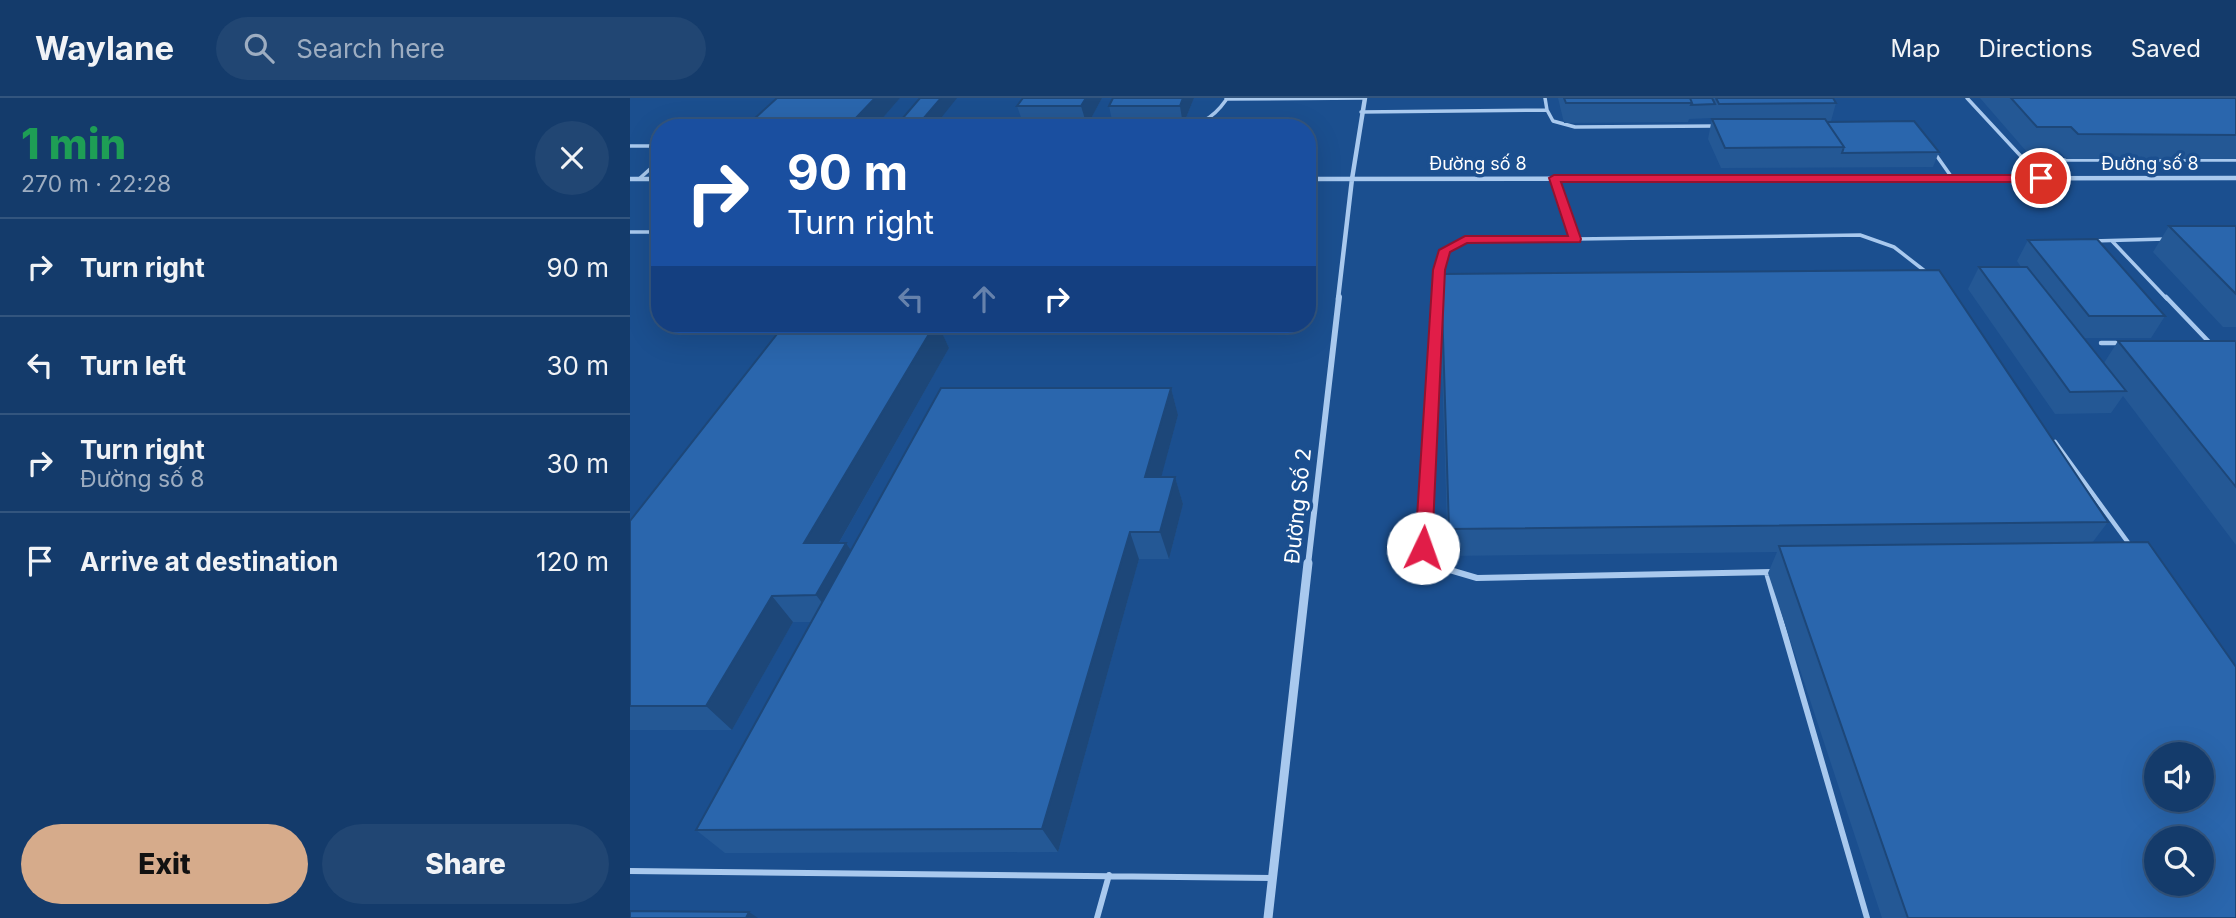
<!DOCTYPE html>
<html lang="en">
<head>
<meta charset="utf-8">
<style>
  :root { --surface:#143b6b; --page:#214673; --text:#f1f3f6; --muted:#9dadc1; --line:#33557e; --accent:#d6ab8b }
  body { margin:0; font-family:Inter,sans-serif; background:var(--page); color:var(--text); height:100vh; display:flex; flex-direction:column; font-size:26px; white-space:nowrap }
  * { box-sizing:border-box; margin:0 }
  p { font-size:23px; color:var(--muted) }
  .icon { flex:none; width:38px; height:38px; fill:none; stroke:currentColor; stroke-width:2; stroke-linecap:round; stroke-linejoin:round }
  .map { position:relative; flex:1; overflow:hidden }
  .drawer { display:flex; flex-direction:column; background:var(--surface); width:630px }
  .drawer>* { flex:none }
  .banner { position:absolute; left:21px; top:21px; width:665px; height:214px; border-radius:28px; box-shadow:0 7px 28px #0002,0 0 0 2px var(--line); background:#1a4fa0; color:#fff; overflow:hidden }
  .tools { position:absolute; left:1514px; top:644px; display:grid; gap:14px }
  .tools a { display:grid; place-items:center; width:70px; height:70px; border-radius:50%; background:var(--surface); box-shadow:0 7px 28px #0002,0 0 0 2px var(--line); font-size:35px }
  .pin { position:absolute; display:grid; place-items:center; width:60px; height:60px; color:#fff; margin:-30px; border:4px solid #fff; border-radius:50%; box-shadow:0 2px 7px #0007 }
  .me { position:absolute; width:77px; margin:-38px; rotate:3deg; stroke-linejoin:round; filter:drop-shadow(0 0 5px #0008) }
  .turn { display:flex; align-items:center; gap:24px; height:147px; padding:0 21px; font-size:32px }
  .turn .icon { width:91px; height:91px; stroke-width:2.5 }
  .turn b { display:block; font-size:49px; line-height:60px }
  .lanes { display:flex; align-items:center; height:66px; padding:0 21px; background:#0003; justify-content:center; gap:35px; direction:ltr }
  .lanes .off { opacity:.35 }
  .round { display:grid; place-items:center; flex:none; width:74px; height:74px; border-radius:37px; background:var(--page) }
  .headline { display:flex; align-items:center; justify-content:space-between; height:119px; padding:0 21px }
  h1 { font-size:42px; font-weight:800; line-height:52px; color:#1e9e55 }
  .primary-button { display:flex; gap:14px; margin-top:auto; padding:14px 21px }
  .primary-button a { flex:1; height:80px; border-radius:42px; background:var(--accent); color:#111; font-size:28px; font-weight:800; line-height:80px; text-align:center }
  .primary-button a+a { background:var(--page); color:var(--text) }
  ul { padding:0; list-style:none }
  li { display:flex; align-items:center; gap:21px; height:98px; padding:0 21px; border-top:2px solid var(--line) }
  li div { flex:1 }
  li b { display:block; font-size:26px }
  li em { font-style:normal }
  header { display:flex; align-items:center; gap:42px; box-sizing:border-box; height:98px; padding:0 35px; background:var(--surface); border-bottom:2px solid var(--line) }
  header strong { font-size:33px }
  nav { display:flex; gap:38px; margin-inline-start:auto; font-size:24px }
  .search { width:490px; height:63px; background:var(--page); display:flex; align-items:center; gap:18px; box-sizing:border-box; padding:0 24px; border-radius:38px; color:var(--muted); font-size:26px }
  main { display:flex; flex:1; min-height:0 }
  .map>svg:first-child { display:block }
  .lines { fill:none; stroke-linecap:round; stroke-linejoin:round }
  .lane-far2 { stroke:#a9c9ee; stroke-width:3.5 }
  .lane-far1 { stroke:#a9c9ee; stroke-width:4.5 }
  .lane { stroke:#a9c9ee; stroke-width:6 }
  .street-far2 { stroke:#a9c9ee; stroke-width:4.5 }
  .street-far1 { stroke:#a9c9ee; stroke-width:6 }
  .street { stroke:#a9c9ee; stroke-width:9 }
  .wall { fill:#245895 }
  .shaded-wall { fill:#1d4779 }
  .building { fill:#2a66ad; stroke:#1d4779; stroke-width:2; fill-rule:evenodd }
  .route { fill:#e11d48; stroke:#92132f; stroke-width:2 }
  .labels { text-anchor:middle; stroke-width:7; stroke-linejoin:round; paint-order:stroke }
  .far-street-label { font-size:18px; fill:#fff; stroke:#1b4f8f }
  .street-label { font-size:21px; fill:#fff; stroke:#1b4f8f }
</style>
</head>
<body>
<header>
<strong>Waylane</strong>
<div class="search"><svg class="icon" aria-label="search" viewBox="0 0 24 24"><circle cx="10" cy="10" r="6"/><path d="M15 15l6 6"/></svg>Search here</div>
<nav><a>Map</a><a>Directions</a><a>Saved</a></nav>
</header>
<main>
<section class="drawer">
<div class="headline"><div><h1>1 min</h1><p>270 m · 22:28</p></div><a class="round"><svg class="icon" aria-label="close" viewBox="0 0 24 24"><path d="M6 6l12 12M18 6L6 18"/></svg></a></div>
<ul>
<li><svg class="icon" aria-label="right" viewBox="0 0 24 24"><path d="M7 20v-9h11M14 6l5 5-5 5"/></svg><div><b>Turn right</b></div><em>90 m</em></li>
<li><svg class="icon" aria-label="left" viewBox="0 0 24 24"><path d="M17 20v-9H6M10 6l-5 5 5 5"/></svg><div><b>Turn left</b></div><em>30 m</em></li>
<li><svg class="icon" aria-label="right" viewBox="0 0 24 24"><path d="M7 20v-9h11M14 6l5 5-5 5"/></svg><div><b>Turn right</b><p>Đường số 8</p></div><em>30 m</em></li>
<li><svg class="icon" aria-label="arrive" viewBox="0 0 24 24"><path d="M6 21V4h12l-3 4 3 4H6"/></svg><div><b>Arrive at destination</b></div><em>120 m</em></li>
</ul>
<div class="primary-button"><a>Exit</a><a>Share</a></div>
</section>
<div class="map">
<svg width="1606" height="820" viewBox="0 0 1606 820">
  <rect width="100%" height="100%" fill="#1b4f8f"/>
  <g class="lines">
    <path class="lane-far2" d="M 1337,0 L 1411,80
      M 596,1 L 735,0
      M 917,12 L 923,23 L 945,29 L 1085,28
      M 731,14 L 917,12 L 915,0
      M 544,29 C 568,28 582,22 596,2
      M 390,30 L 478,29
      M 0,48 L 30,48
      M 1304,54 L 1323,81
      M 1393,62 L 1606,62
      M 924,80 L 946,141 L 1230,137 L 1264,149 L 1300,177
      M 9,81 L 30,62
      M 0,134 L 30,134
      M 1462,143 L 1536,141
      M 1482,143 L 1537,201
      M 807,201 L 809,172 L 815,152 L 835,142 L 946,141"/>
    <path class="lane-far1" d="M 807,199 L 793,450 L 810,467
      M 1536,199 L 1579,244
      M 1471,245 L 1491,245
      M 1425,344 L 1502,450"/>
    <path class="lane" d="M 808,465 L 813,470 L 847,480 L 1142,474
      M 1137,475 L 1237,820
      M 0,773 L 643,780
      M 467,820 L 479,777"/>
    <path class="street-far2" d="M 0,81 L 30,81
      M 677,81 L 1606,80
      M 708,201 L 722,81 L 735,0"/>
    <path class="street-far1" d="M 678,467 L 709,199"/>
    <path class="street" d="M 638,820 L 678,465"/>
  </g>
  <path class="wall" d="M 270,0 L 244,30 L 127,30 L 123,22 Z
    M 290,0 L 303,30 L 266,30 L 266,28 Z
    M 393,0 L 472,0 L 457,28 L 394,28 L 387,8 Z
    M 483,0 L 564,0 L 553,27 L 548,27 L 548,30 L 472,30 L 483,27 L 479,8 Z
    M 928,0 L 1203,0 L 1206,5 L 1201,23 L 1309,54 L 1303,69 L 1091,70 L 1078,41 L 1082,20 L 1059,21 L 1058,24 L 934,25 Z
    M 1350,0 L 1606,0 L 1606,61 L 1436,61 L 1429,53 L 1396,53 Z
    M 1539,128 L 1606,128 L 1606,229 L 1593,229 L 1523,154 Z
    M 1398,142 L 1535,218 L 1521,240 L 1453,240 L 1474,265 L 1488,243 L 1606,243 L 1606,447 L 1493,298 L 1481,315 L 1425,316 L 1338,191 L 1349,169 L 1391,169 L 1387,163 Z
    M 811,176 L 1478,424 L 1462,445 L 1606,820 L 1252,820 L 1138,475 L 1147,454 L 818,458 L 810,203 Z
    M 155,226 L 308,226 L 319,250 L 209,445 L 216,445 L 221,452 L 541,290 L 548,317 L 531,379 L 545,379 L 553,406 L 539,461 L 509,461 L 428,754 L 95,755 L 66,732 L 182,524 L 163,524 L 102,632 L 0,632 L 0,423 Z"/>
  <path class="shaded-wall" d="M 245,0 L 270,0 L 244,30 L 227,30 L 224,22 Z
    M 311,0 L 327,0 L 303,30 L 288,30 L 287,28 Z
    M 456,0 L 472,0 L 457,28 L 451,8 Z
    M 553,0 L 564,0 L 553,27 L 550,8 Z
    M 305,226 L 308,226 L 319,250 L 194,471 L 174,445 Z
    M 541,290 L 548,317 L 524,406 L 515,379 Z
    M 545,379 L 553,406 L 539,461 L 530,434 Z
    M 500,434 L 509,461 L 428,754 L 412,731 Z
    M 216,445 L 234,471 L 207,524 L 186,497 Z
    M 142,498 L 163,524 L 102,632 L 76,608 Z
    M 119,814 L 128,820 L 116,820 Z"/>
  <path class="building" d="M 147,0 L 245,0 L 224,22 L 123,22 Z
    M 290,0 L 311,0 L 287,28 L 266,28 Z
    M 393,0 L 456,0 L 451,8 L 387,8 Z
    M 483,0 L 553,0 L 550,8 L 479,8 Z
    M 934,0 L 1060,0 L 1062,5 L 936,5 Z
    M 1060,0 L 1082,0 L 1085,6 L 1061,7 L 1062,5 Z
    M 1086,0 L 1203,0 L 1206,5 L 1089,6 Z
    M 1381,0 L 1606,0 L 1606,37 L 1448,36 L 1441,29 L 1407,29 Z
    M 1082,21 L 1195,21 L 1214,49 L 1095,50 Z
    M 1284,23 L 1309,54 L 1212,55 L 1214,49 L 1197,24 Z
    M 474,27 L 548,27 L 546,30 L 472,30 Z
    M 559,29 L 637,29 L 637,30 Z
    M 1539,128 L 1606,128 L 1606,196 Z
    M 1467,141 L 1535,218 L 1459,218 L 1398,142 Z
    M 1349,169 L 1397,169 L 1496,293 L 1440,294 Z
    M 1309,172 L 1478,424 L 819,431 L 811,176 Z
    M 155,226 L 305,226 L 174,445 L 216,445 L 186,497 L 142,498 L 76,608 L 0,608 L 0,423 Z
    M 1488,243 L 1606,243 L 1606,389 Z
    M 311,290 L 541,290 L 515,379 L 545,379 L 530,434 L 500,434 L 412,731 L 66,732 Z
    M 1518,444 L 1606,569 L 1606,820 L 1278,820 L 1149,448 ZM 1526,656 L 1572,656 L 1572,702 L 1526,702 ZM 1526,740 L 1572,740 L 1572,786 L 1526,786 Z
    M 0,813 L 119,814 L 116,820 L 0,820 Z"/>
  <path class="route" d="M 924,77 L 1411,77 L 1416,80 L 1411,84 L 931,84 L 951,141 L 950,144 L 837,145 L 820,154 L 815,172 L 802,450 L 793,456 L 787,455 L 785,450 L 803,172 L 809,152 L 835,138 L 938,138 L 919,80 Z"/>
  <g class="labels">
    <g class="far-street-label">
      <text x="848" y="72">Đường số 8</text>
      <text x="1520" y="72">Đường số 8</text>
    </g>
    <g class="street-label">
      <text transform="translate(668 408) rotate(-84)" y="7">Đường Số 2</text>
    </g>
  </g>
</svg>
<div class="tools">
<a><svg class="icon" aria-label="sound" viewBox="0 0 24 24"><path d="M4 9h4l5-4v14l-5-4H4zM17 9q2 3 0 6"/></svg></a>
<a><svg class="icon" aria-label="search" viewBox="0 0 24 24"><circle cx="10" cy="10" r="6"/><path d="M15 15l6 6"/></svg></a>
</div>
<div class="pin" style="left:1411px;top:80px;background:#d93025"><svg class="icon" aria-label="arrive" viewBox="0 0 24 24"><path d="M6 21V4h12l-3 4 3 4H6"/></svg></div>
<svg class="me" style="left:793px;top:450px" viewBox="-20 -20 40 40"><circle r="19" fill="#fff"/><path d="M0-13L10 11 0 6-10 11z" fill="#e11d48"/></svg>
<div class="banner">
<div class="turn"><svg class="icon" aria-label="right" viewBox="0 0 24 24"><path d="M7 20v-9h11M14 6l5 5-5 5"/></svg><div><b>90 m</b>Turn right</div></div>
<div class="lanes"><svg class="icon off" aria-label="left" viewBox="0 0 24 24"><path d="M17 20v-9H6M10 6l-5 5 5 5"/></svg><svg class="icon off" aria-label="ahead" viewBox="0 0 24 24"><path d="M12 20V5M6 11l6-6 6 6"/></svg><svg class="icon" aria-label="right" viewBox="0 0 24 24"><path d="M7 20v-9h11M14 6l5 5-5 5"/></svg></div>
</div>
</div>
</main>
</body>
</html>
